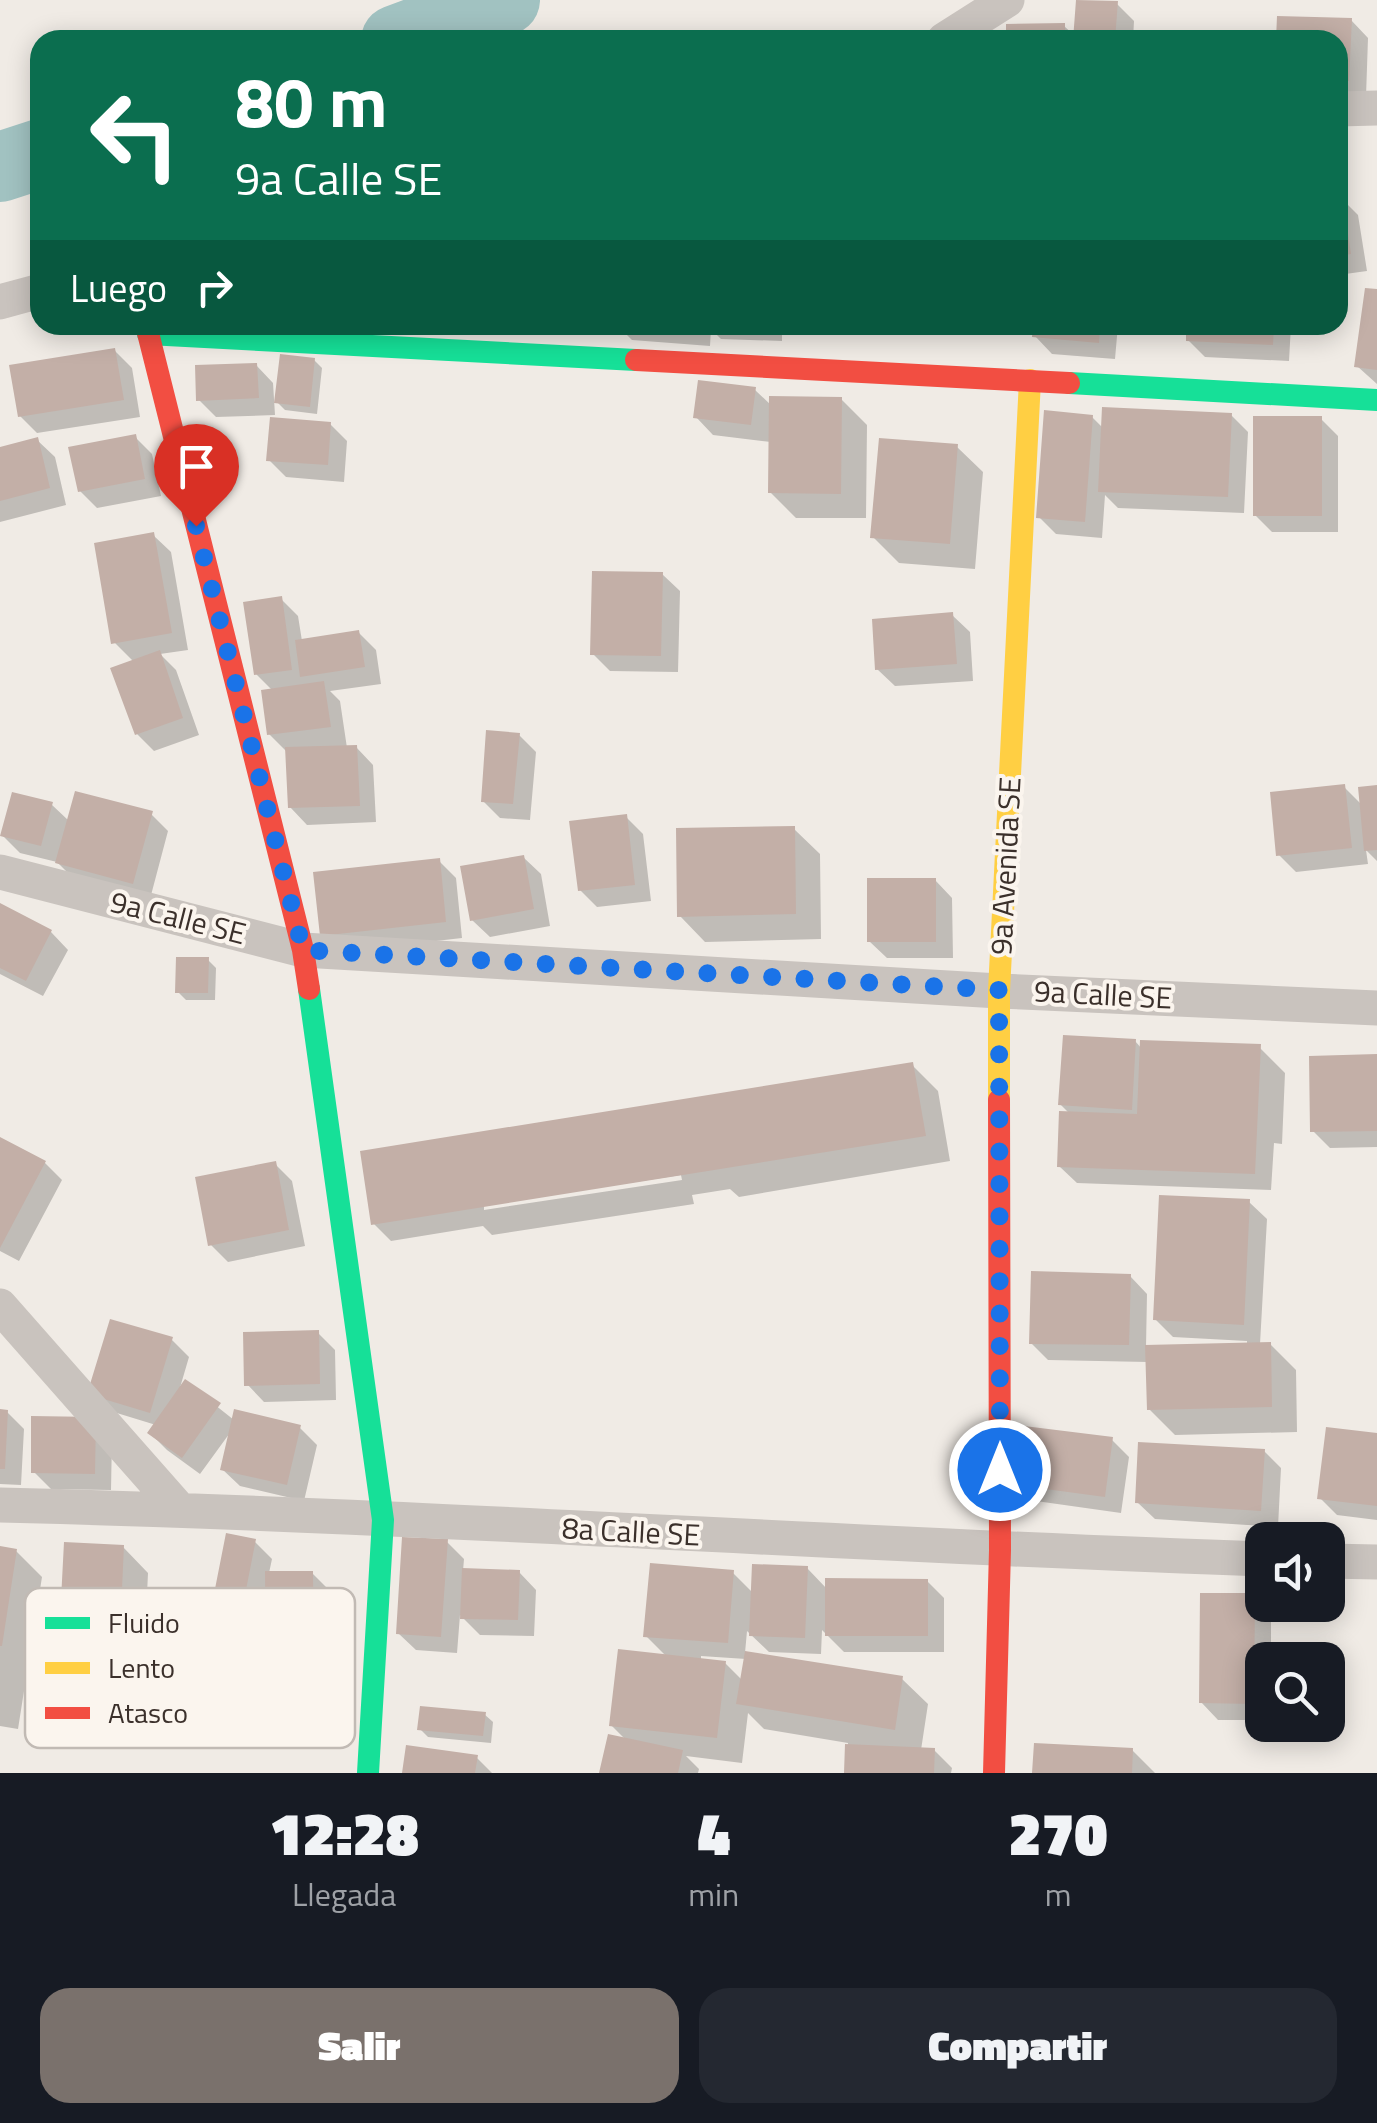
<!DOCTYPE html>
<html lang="es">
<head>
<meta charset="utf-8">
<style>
  :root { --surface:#171b24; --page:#242831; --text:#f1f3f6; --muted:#9ea1a6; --accent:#7a716c }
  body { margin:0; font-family:"Titillium Web",sans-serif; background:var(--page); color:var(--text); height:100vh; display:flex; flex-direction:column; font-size:38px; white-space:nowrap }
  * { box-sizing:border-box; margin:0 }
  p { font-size:32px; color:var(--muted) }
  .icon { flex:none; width:55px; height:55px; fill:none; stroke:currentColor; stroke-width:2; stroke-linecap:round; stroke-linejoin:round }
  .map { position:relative; height:1773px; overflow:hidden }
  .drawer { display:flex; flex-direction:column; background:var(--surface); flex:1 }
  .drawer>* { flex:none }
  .hud { position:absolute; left:30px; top:30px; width:1318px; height:305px; border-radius:30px; box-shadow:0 5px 25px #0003; background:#0b6e4f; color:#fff; overflow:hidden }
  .controls { position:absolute; left:1245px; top:1522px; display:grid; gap:20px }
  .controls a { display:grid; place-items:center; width:100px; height:100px; border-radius:20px; background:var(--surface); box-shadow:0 5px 25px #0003; font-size:50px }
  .pin { position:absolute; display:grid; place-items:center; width:85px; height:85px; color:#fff; margin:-102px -42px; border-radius:50% 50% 50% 0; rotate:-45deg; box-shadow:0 0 10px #0007 }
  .pin .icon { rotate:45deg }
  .me { position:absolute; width:110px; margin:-55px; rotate:0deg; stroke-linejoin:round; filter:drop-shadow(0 0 8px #0008) }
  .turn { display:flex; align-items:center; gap:35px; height:210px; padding:0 40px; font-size:45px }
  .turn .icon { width:130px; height:130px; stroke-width:2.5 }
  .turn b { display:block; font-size:70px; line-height:85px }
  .then { display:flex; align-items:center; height:95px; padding:0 40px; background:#0003; gap:20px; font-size:38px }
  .eta { display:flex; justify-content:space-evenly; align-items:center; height:170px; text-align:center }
  .eta b { font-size:60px; font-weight:800; line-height:70px }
  .action { display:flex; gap:20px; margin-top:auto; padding:20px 40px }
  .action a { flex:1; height:115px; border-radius:30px; background:var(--accent); color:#fff; font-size:40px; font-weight:800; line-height:115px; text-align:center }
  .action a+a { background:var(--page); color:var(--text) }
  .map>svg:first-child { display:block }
  .shadow { fill:#0003; fill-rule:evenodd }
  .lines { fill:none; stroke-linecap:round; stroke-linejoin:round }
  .river { stroke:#a1c2c1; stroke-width:70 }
  .building { fill:#c3afa7 }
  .street { stroke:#c9c3be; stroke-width:35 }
  .fast { stroke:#16e098; stroke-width:22 }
  .slow { stroke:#ffcf43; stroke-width:22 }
  .jam { stroke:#f24e42; stroke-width:22 }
  .route { stroke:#1a73e8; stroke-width:18; stroke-dasharray:0 32.4 }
  .labels { text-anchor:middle; stroke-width:8; stroke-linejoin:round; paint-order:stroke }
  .street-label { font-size:30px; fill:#3b302b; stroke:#fbf5ee }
  .key { fill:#fbf5ee; stroke:#c1bab4; stroke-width:2.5 }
  .key-label { font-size:28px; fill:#3b302b }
</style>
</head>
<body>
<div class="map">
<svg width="1377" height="1773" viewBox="0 0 1377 1773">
  <rect width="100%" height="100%" fill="#f0ebe5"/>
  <path class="shadow" d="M 1117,4 L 1134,21 L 1133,40 L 1008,40 L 1064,26 L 1076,37 Z
    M 1351,20 L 1368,38 L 1366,97 L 1338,96 L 1338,40 L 1278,40 Z
    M 1341,198 L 1358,215 L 1367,271 L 1338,275 L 1338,199 Z
    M 1377,292 L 1377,384 L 1357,366 Z
    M 468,325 L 535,325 L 536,331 L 475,332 Z
    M 617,325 L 782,325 L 782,341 L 721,339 L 711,329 L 710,346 L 632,340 Z
    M 1036,325 L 1118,325 L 1115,359 L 1052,354 L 1035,336 Z
    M 1189,325 L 1291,325 L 1289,361 L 1205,357 L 1188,340 Z
    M 115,351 L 132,368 L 140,417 L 37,433 L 20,416 Z
    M 314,360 L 322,368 L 317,414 L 285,410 L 277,402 Z
    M 256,365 L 273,383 L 275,415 L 216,417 L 199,400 Z
    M 755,390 L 772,406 L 841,399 L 867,425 L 866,518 L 796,518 L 770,492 L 771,442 L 713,435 L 696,417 Z
    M 1231,415 L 1248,432 L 1244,513 L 1118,508 L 1105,495 L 1102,538 L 1056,534 L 1039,517 L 1092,417 L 1103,428 Z
    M 1321,419 L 1338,436 L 1338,532 L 1272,532 L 1255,515 Z
    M 330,424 L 347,441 L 344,482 L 286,477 L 269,460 Z
    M 135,437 L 152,454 L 161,496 L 97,508 L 80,491 Z
    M 37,440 L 55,457 L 66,505 L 0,522 L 0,449 Z
    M 957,447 L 983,472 L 975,569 L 899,563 L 873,537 Z
    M 153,535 L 171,552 L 188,650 L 160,654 L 176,670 L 199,735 L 154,751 L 137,734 L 134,662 L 114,642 Z
    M 662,574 L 680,591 L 678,672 L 610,671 L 593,654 Z
    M 281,599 L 298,616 L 302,641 L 359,633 L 376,650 L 381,684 L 330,691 L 340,701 L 347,748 L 356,747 L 373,765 L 376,822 L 307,825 L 290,807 L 288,753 L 269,734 L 273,691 L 256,674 Z
    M 952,615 L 970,632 L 973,681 L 895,686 L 877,669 Z
    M 519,735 L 536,752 L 530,820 L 500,818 L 483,801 Z
    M 1344,787 L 1362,805 L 1377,788 L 1377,861 L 1366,850 L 1368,864 L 1296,872 L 1279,855 Z
    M 51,804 L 69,821 L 151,814 L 168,831 L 150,899 L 75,880 L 57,862 L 20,853 L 3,836 Z
    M 626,817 L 643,834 L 651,901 L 597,907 L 580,890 Z
    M 794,829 L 820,854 L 821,939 L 705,942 L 680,916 Z
    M 523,857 L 541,874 L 550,926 L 490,937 L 472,920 Z
    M 439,861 L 456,878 L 462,938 L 339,952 L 322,935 Z
    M 935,880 L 952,898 L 953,958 L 887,958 L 869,941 Z
    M 0,906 L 51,932 L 68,950 L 43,996 L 0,974 Z
    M 208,960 L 216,968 L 215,1000 L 186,1000 L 178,992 Z
    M 1135,1041 L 1142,1049 L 1259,1047 L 1285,1073 L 1282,1144 L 1274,1143 L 1271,1190 L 1077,1183 L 1059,1166 L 1070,1114 L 1060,1104 Z
    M 1377,1057 L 1377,1147 L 1330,1148 L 1313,1131 Z
    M 912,1065 L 938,1091 L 950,1161 L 739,1197 L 730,1189 L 692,1195 L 694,1204 L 492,1235 L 483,1226 L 391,1241 L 374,1224 ZM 681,1175 L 682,1180 L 484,1210 L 484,1205 Z
    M 0,1140 L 45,1163 L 62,1180 L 19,1261 L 0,1251 Z
    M 275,1164 L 292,1181 L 305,1246 L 228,1262 L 211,1245 Z
    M 1249,1202 L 1267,1219 L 1260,1344 L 1270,1344 L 1296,1370 L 1297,1432 L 1175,1435 L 1149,1409 L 1148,1362 L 1048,1360 L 1031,1343 L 1130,1276 L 1147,1294 L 1146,1347 L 1247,1345 L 1247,1341 L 1173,1337 L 1156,1320 Z
    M 318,1333 L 335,1350 L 336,1400 L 264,1402 L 247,1384 Z
    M 172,1340 L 189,1357 L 179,1391 L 186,1382 L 234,1420 L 300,1428 L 317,1445 L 304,1501 L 240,1486 L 222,1469 L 232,1430 L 200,1474 L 167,1450 L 150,1433 L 156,1425 L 107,1410 L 90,1393 Z
    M 0,1412 L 7,1412 L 24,1429 L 21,1485 L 0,1484 Z
    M 95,1419 L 112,1437 L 111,1490 L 51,1489 L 34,1472 Z
    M 1377,1436 L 1377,1520 L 1337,1515 L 1320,1498 Z
    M 1112,1440 L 1129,1457 L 1121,1513 L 1036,1501 L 1019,1484 Z
    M 1264,1451 L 1281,1468 L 1278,1527 L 1155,1519 L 1137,1502 Z
    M 255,1542 L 272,1559 L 269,1573 L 312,1573 L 329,1590 L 330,1709 L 286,1709 L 268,1692 L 265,1594 L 260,1621 L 233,1616 L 216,1599 Z
    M 447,1542 L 464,1559 L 463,1571 L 519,1572 L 536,1590 L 534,1636 L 480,1635 L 460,1615 L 457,1653 L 416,1650 L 398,1633 Z
    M 123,1547 L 148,1573 L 141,1723 L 84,1721 L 59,1695 Z
    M 0,1549 L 16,1551 L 42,1577 L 18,1729 L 0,1726 Z
    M 807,1568 L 827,1589 L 927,1581 L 944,1598 L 944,1652 L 844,1652 L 822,1630 L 821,1654 L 769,1652 L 747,1631 L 745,1653 L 902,1679 L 928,1704 L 921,1750 L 934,1750 L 952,1768 L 951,1773 L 847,1773 L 848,1743 L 764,1729 L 748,1713 L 742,1763 L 686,1756 L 699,1769 L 698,1773 L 602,1773 L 626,1740 L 611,1725 L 667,1657 L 646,1636 L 733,1573 L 753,1593 ZM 701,1656 L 746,1659 L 743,1681 L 725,1663 L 701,1660 Z
    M 1254,1595 L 1271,1613 L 1271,1660 L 1262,1660 L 1262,1720 L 1218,1720 L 1201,1702 Z
    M 484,1714 L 493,1722 L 491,1743 L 428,1737 L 420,1729 Z
    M 1132,1750 L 1155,1773 L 1035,1773 Z
    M 476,1757 L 492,1773 L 405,1773 Z"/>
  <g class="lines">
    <path class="river" d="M 396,40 L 505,0
      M 0,167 L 40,154"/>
  </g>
  <path class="building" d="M 1076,0 L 1118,1 L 1115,40 L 1073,40 Z
    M 1277,16 L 1352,18 L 1349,81 L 1338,80 L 1338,40 L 1276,40 Z
    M 1065,23 L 1065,40 L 1006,40 L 1006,24 Z
    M 1342,195 L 1351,254 L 1338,256 L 1338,196 Z
    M 1365,288 L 1377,289 L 1377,370 L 1354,367 Z
    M 1033,325 L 1100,325 L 1099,343 L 1032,337 Z
    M 1186,325 L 1274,325 L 1273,345 L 1186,341 Z
    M 115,348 L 124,400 L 18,417 L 9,365 Z
    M 280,354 L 315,358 L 310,407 L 274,403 Z
    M 257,363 L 259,398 L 196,401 L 195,365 Z
    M 698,380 L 756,387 L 751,425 L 693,418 Z
    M 769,396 L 842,397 L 841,494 L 768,493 Z
    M 1102,407 L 1232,413 L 1228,497 L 1098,492 Z
    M 1044,410 L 1093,415 L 1085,522 L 1036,518 Z
    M 1253,416 L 1322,416 L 1322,516 L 1253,516 Z
    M 270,417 L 331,422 L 328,465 L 266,461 Z
    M 136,434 L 145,479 L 78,492 L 68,447 Z
    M 38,437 L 50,488 L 0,501 L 0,447 Z
    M 879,438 L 958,444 L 950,544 L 870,538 Z
    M 154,532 L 172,633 L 111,644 L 94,543 Z
    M 592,571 L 663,572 L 661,656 L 590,655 Z
    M 282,596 L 292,670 L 254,675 L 243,602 Z
    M 953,612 L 957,664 L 875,670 L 872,619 Z
    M 359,630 L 365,667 L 300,677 L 295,640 Z
    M 160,650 L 183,718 L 135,735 L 110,668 Z
    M 324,681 L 331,727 L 267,735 L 261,690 Z
    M 486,730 L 520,733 L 513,804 L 481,802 Z
    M 357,745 L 360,806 L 288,808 L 285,747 Z
    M 1345,784 L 1352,848 L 1276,856 L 1270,792 Z
    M 1377,785 L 1377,850 L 1364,851 L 1358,787 Z
    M 75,791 L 153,811 L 133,884 L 55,863 Z
    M 12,792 L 53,802 L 41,846 L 0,836 Z
    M 627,814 L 635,885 L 578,891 L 569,821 Z
    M 795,826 L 796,914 L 677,917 L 676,828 Z
    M 524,855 L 534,909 L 470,921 L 460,866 Z
    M 440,858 L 446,922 L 320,936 L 313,872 Z
    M 867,878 L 936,878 L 936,942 L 867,942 Z
    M 0,903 L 52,930 L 26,981 L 0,968 Z
    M 176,957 L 209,957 L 208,993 L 175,993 Z
    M 1063,1035 L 1136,1039 L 1132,1110 L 1058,1105 Z
    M 1140,1040 L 1261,1044 L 1255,1174 L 1057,1167 L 1059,1111 L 1137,1114 Z
    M 1377,1054 L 1377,1131 L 1310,1132 L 1309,1056 Z
    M 913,1062 L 926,1136 L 371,1225 L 360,1151 Z
    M 0,1137 L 46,1161 L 0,1248 Z
    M 276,1161 L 289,1230 L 208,1246 L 195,1177 Z
    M 1159,1195 L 1250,1199 L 1244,1325 L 1153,1320 Z
    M 1031,1271 L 1131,1274 L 1129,1345 L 1029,1344 Z
    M 110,1319 L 173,1337 L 150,1413 L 87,1394 Z
    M 319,1330 L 320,1384 L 244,1386 L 243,1332 Z
    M 1271,1342 L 1272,1407 L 1147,1410 L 1145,1345 Z
    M 185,1379 L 221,1403 L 182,1458 L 147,1433 Z
    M 0,1409 L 8,1410 L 5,1469 L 0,1469 Z
    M 234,1409 L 301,1425 L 287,1485 L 220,1470 Z
    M 31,1416 L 96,1417 L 95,1474 L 31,1473 Z
    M 1024,1426 L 1113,1437 L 1105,1497 L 1016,1485 Z
    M 1326,1427 L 1377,1433 L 1377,1506 L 1317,1499 Z
    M 1138,1442 L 1265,1449 L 1261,1511 L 1135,1503 Z
    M 226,1533 L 256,1539 L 243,1605 L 213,1599 Z
    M 402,1537 L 448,1539 L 441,1637 L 396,1634 Z
    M 64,1542 L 124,1545 L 117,1698 L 56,1696 Z
    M 0,1546 L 17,1549 L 2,1646 L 0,1646 Z
    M 650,1563 L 734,1570 L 728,1643 L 643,1637 Z
    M 752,1564 L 808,1566 L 805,1638 L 749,1636 Z
    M 462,1568 L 520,1570 L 518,1620 L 460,1619 Z
    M 265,1571 L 313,1571 L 314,1693 L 266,1693 Z
    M 825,1578 L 928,1579 L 928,1636 L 825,1636 Z
    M 1200,1593 L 1255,1593 L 1254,1704 L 1199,1703 Z
    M 618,1649 L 726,1661 L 717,1738 L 609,1726 Z
    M 745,1651 L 903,1676 L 895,1730 L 736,1704 Z
    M 420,1706 L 486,1712 L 483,1736 L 417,1730 Z
    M 608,1734 L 683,1750 L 678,1773 L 599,1773 Z
    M 1034,1743 L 1133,1748 L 1132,1773 L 1032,1773 Z
    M 845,1744 L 935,1748 L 934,1773 L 844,1773 Z
    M 406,1745 L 478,1755 L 475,1773 L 402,1773 Z"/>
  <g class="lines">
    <path class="street" d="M 944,40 L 1007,0
      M 1338,109 L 1377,108
      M 0,302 L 40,291
      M 0,872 L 303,950 L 999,991 L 1377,1008
      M 0,1306 L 179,1509
      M 0,1505 C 421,1515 842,1545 1262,1559
      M 1328,1561 L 1377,1562"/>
    <path class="fast" d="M 148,334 L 636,360
      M 1069,383 L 1377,400
      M 309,989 L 383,1520 L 368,1773"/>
    <path class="slow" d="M 999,1100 L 999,991 L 1030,380"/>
    <path class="jam" d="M 146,325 L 303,950 L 309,989
      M 636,360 L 1069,383
      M 994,1773 L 1000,1550 L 999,1100"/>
  </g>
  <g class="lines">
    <path class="route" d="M 196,526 L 303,950 L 999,990 L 1000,1470"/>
  </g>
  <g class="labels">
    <g class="street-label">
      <text transform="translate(1006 866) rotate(-87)" y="10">9a Avenida SE</text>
      <text transform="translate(178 918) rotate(14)" y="10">9a Calle SE</text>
      <text transform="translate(1103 995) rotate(3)" y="10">9a Calle SE</text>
      <text transform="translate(631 1532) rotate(3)" y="10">8a Calle SE</text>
    </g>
  </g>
  <rect x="25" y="1588" width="330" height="160" rx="15" class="key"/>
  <rect x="45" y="1617" width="45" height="12" fill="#16e098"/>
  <rect x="45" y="1662" width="45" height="12" fill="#ffcf43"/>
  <rect x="45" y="1707" width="45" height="12" fill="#f24e42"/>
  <g class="key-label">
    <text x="108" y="1633">Fluido</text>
    <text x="108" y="1678">Lento</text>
    <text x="108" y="1723">Atasco</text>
  </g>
</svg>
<div class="controls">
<a><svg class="icon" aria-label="sound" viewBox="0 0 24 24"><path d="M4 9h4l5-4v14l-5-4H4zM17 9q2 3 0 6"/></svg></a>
<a><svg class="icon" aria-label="search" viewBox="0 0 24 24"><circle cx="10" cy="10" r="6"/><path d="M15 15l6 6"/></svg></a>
</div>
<div class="pin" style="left:196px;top:526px;background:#d93025"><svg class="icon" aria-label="arrive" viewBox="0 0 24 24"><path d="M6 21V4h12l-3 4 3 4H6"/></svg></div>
<svg class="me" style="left:1000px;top:1470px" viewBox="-20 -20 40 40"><circle r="17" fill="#1a73e8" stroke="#fff" stroke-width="3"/><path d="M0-11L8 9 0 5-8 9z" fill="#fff"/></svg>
<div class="hud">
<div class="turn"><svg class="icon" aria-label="left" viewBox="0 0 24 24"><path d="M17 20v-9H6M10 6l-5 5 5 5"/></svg><div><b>80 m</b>9a Calle SE</div></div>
<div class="then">Luego<svg class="icon" aria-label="right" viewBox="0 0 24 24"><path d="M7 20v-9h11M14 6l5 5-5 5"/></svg></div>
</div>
</div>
<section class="drawer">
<div class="eta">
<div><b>12:28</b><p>Llegada</p></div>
<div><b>4</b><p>min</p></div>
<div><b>270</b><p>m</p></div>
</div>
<div class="action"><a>Salir</a><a>Compartir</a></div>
</section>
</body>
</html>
